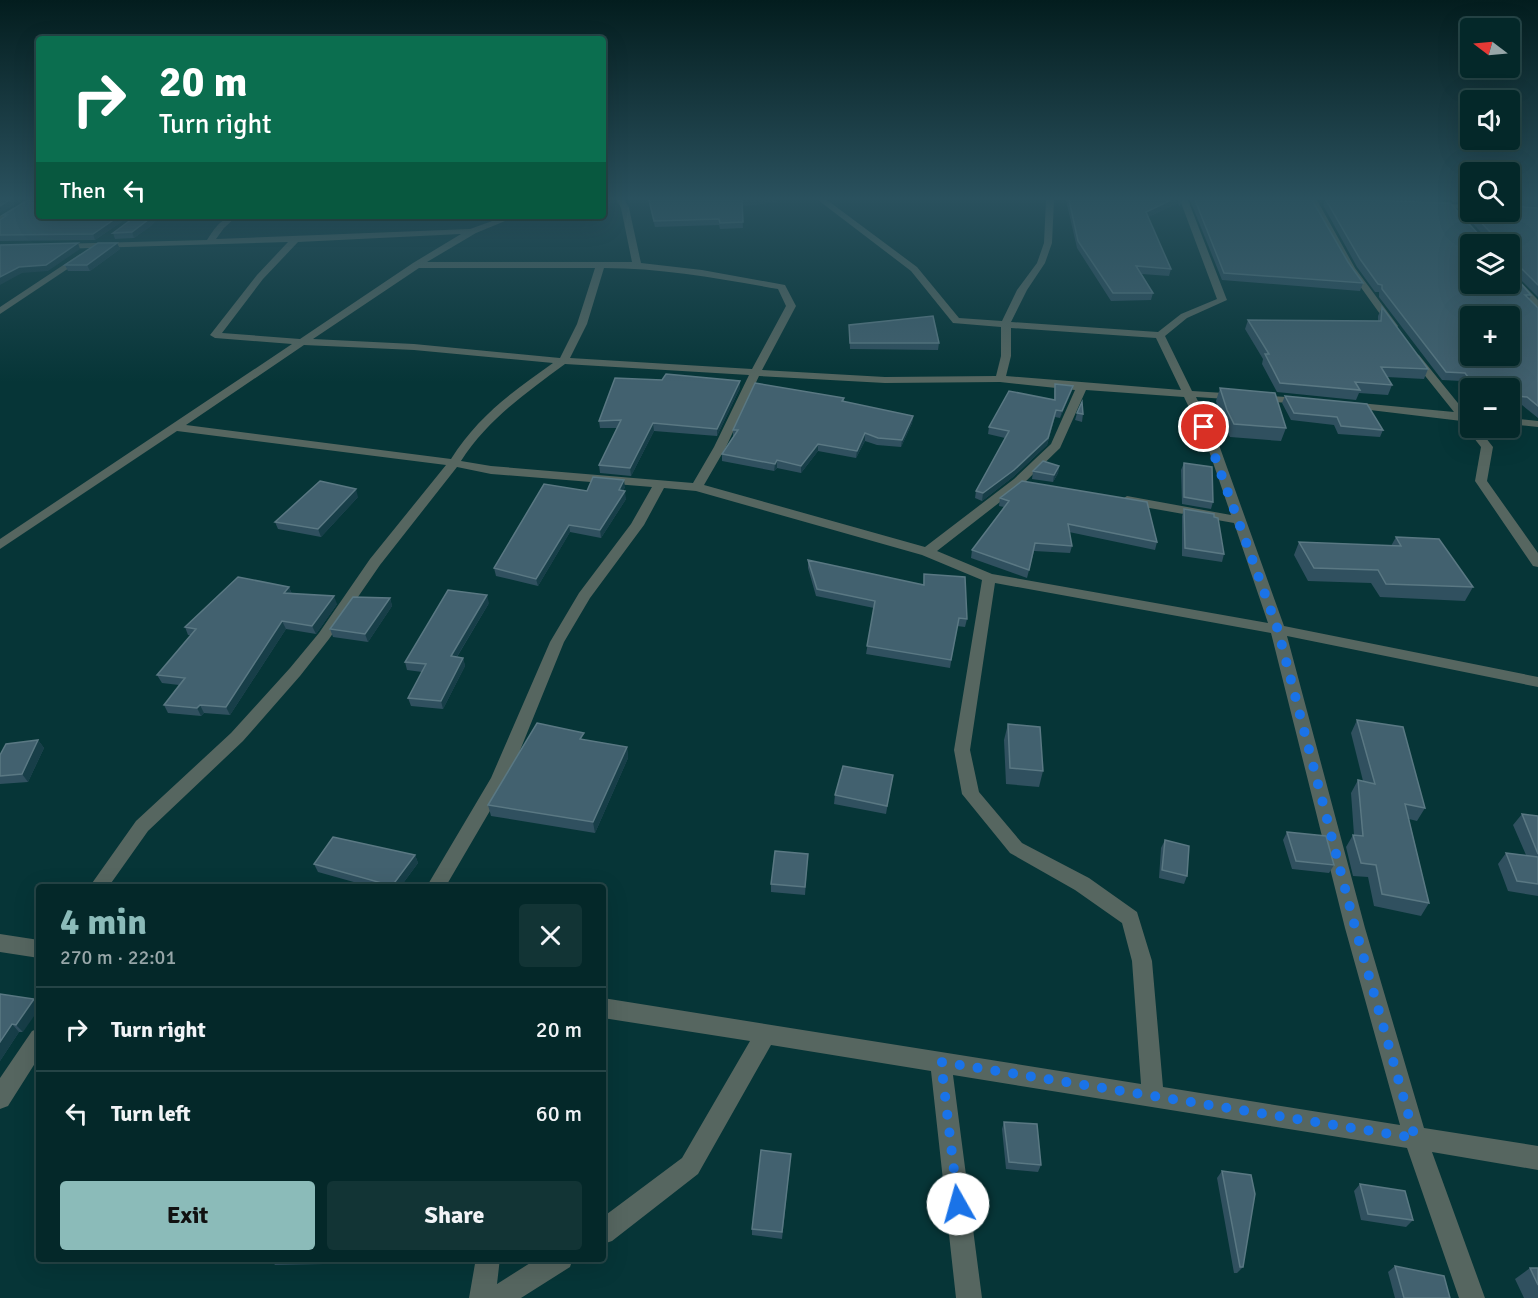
<!DOCTYPE html>
<html lang="en">
<head>
<meta charset="utf-8">
<style>
  :root { --surface:#042829; --page:#123435; --text:#f1f3f6; --muted:#97a6a8; --line:#254446; --accent:#8bbbb9 }
  body { margin:0; font-family:Signika,sans-serif; background:var(--page); color:var(--text); height:100vh; display:flex; flex-direction:column; font-size:22px; white-space:nowrap }
  * { box-sizing:border-box; margin:0 }
  p { font-size:20px; color:var(--muted) }
  .icon { flex:none; width:33px; height:33px; fill:none; stroke:currentColor; stroke-width:2; stroke-linecap:round; stroke-linejoin:round }
  .map { position:relative; flex:1; overflow:hidden }
  .drawer { position:absolute; left:36px; top:884px; width:570px; height:378px; display:flex; flex-direction:column; background:var(--surface); border-radius:6px; box-shadow:0 6px 24px #0002,0 0 0 2px var(--line) }
  .drawer>* { flex:none }
  .banner { position:absolute; left:36px; top:36px; width:570px; height:183px; border-radius:6px; box-shadow:0 6px 24px #0002,0 0 0 2px var(--line); background:#0b6e4f; color:#fff; overflow:hidden }
  .needle { width:39px; rotate:286deg }
  .tools { position:absolute; left:1460px; top:18px; display:grid; gap:12px }
  .tools a { display:grid; place-items:center; width:60px; height:60px; border-radius:6px; background:var(--surface); box-shadow:0 6px 24px #0002,0 0 0 2px var(--line); font-size:30px }
  .pin { position:absolute; display:grid; place-items:center; width:51px; height:51px; color:#fff; margin:-26px; border:3px solid #fff; border-radius:50%; box-shadow:0 2px 6px #0007 }
  .me { position:absolute; width:66px; margin:-33px; rotate:353deg; stroke-linejoin:round; filter:drop-shadow(0 0 4px #0008) }
  .turn { display:flex; align-items:center; gap:21px; height:126px; padding:0 24px; font-size:27px }
  .turn .icon { width:78px; height:78px; stroke-width:2.5 }
  .turn b { display:block; font-size:42px; line-height:51px }
  .then { display:flex; align-items:center; height:57px; padding:0 24px; background:#0003; gap:12px; font-size:22px }
  .round { display:grid; place-items:center; flex:none; width:63px; height:63px; border-radius:6px; background:var(--page) }
  .headline { display:flex; align-items:center; justify-content:space-between; height:102px; padding:0 24px }
  h1 { font-size:36px; font-weight:700; line-height:45px; color:var(--accent) }
  .button { display:flex; gap:12px; margin-top:auto; padding:12px 24px }
  .button a { flex:1; height:69px; border-radius:6px; background:var(--accent); color:#111; font-size:24px; font-weight:700; line-height:69px; text-align:center }
  .button a+a { background:var(--page); color:var(--text) }
  ul { padding:0; list-style:none }
  li { display:flex; align-items:center; gap:18px; height:84px; padding:0 24px; border-top:2px solid var(--line) }
  li div { flex:1 }
  li b { display:block; font-size:22px }
  li em { font-style:normal }
  .map>svg:first-child { display:block }
  .lines { fill:none; stroke-linecap:round; stroke-linejoin:round }
  .minor { fill:#566660; fill-rule:evenodd }
  .wall { fill:#30505f }
  .shaded-wall { fill:#173e48 }
  .building { fill:#42616f; stroke:#5a7883; stroke-width:1.5; fill-rule:evenodd }
  .route { stroke:#1a73e8; stroke-width:10; stroke-dasharray:0 18 }
</style>
</head>
<body>
<div class="map">
<svg width="1538" height="1298" viewBox="0 0 1538 1298">
  <rect width="100%" height="100%" fill="#063537"/>
  <g class="lines">
    <path class="minor" d="M 27,200 L 36,200 L 0,222 L 0,216 Z
      M 617,200 L 625,200 L 629,208 L 641,263 L 702,270 L 785,285 L 796,306 L 762,370 L 885,377 L 996,376 L 1001,356 L 1001,327 L 953,323 L 911,271 L 818,200 L 827,200 L 917,267 L 959,318 L 1002,321 L 1017,290 L 1037,263 L 1044,243 L 1046,200 L 1054,200 L 1052,243 L 1045,263 L 1027,290 L 1011,322 L 1158,332 L 1181,314 L 1217,299 L 1180,200 L 1188,200 L 1227,300 L 1187,318 L 1165,336 L 1192,391 L 1304,398 L 1310,401 L 1304,404 L 1196,397 L 1219,445 L 1284,626 L 1538,677 L 1538,687 L 1287,636 L 1365,928 L 1424,1128 L 1538,1146 L 1538,1170 L 1432,1152 L 1485,1298 L 1459,1298 L 1407,1148 L 953,1075 L 982,1298 L 956,1298 L 931,1071 L 771,1045 L 698,1174 L 612,1241 L 603,1244 L 603,1217 L 682,1158 L 750,1041 L 603,1018 L 603,998 L 1141,1084 L 1132,961 L 1122,923 L 1075,890 L 1010,853 L 962,794 L 954,750 L 982,580 L 922,555 L 696,491 L 664,488 L 644,525 L 590,598 L 564,642 L 508,780 L 446,886 L 427,886 L 491,778 L 550,642 L 579,593 L 631,524 L 652,487 L 491,474 L 457,467 L 380,565 L 329,639 L 300,676 L 243,741 L 148,831 L 109,886 L 90,886 L 136,821 L 231,733 L 290,668 L 319,633 L 370,559 L 446,465 L 177,431 L 0,549 L 0,539 L 292,344 L 215,338 L 210,335 L 257,275 L 288,242 L 59,249 L 55,246 L 56,244 L 207,240 C 215,228 222,216 237,216 L 224,228 L 216,239 L 470,229 L 506,216 L 517,216 L 476,233 L 427,262 L 632,262 L 621,208 ZM 461,234 L 413,263 L 300,339 L 222,333 L 263,279 L 298,242 ZM 419,268 L 595,268 L 577,324 L 560,358 L 414,344 L 313,339 ZM 604,268 C 663,268 720,279 778,289 L 786,306 L 752,369 L 570,358 L 587,324 ZM 1011,328 L 1156,338 L 1181,390 L 1006,376 L 1011,356 ZM 304,345 L 414,350 L 553,363 C 512,392 478,416 451,459 L 186,425 ZM 565,364 L 749,375 L 714,447 L 693,483 L 491,466 L 461,461 C 488,419 526,393 565,364 ZM 759,376 L 885,383 L 1000,382 L 1075,390 L 1051,444 L 1014,479 L 925,547 L 704,485 L 726,447 ZM 1086,390 L 1184,397 L 1207,445 L 1231,515 L 1127,496 L 1121,500 L 1127,504 L 1234,523 L 1268,623 L 992,574 L 937,551 L 1022,485 L 1060,448 ZM 995,583 L 1271,633 L 1345,928 L 1400,1125 L 1163,1087 L 1152,961 L 1137,912 L 1089,878 L 1022,843 L 979,792 L 970,750 Z
      M 1309,200 L 1317,200 L 1355,268 L 1398,326 L 1396,328 L 1390,328 L 1347,268 Z
      M 1429,203 L 1470,205 L 1470,209 L 1432,207 L 1429,207 Z
      M 80,254 L 87,256 L 0,314 L 0,307 Z
      M 1509,270 L 1538,300 L 1538,309 L 1535,308 L 1509,279 Z
      M 1415,354 L 1419,355 L 1466,413 L 1470,414 L 1470,422 L 1345,407 L 1345,403 L 1349,402 L 1454,412 L 1410,357 Z
      M 1509,418 L 1538,421 L 1538,427 L 1509,424 Z
      M 1470,425 L 1470,428 L 1478,428 L 1493,447 L 1487,481 L 1538,553 L 1538,567 L 1533,566 L 1475,481 L 1481,447 L 1466,428 Z
      M 0,934 L 39,940 L 39,958 L 0,952 Z
      M 39,1028 L 39,1057 L 8,1106 L 0,1109 L 0,1078 L 32,1031 Z
      M 476,1258 L 500,1258 L 497,1284 L 538,1258 L 573,1258 L 570,1267 L 521,1298 L 469,1298 Z"/>
  </g>
  <path class="wall" d="M 648,200 L 776,200 L 776,202 L 742,206 L 743,228 L 720,229 L 719,225 L 655,227 Z
    M 1066,200 L 1182,200 L 1180,207 L 1178,203 L 1148,217 L 1171,269 L 1169,276 L 1142,274 L 1153,293 L 1151,300 L 1111,301 L 1077,248 Z
    M 1190,200 L 1312,200 L 1348,262 L 1363,283 L 1360,291 L 1222,280 Z
    M 1325,200 L 1361,200 L 1482,238 L 1486,238 L 1462,211 L 1465,204 L 1470,204 L 1470,212 L 1509,212 L 1509,200 L 1538,200 L 1538,207 L 1510,205 L 1538,208 L 1538,297 L 1511,270 L 1510,271 L 1531,295 L 1529,299 L 1538,308 L 1538,418 L 1522,405 L 1509,404 L 1509,388 L 1470,388 L 1470,394 L 1461,381 L 1442,380 L 1379,297 L 1379,292 L 1375,292 L 1357,267 L 1323,205 Z
    M 1368,200 L 1443,200 L 1442,202 Z
    M 1451,200 L 1470,200 L 1470,203 L 1454,202 Z
    M 3,215 L 39,216 L 130,216 L 95,240 L 0,241 L 0,220 L 4,218 Z
    M 152,225 L 134,238 L 115,239 L 113,233 Z
    M 117,243 L 120,249 L 90,271 L 68,271 L 65,265 Z
    M 1382,307 L 1428,369 L 1424,379 L 1387,377 L 1392,385 L 1388,395 L 1359,393 L 1356,400 L 1277,392 L 1262,364 L 1263,359 L 1245,329 L 1248,320 L 1378,321 L 1378,316 Z
    M 849,325 L 939,343 L 938,350 L 850,349 Z
    M 1055,384 L 1073,386 L 1071,393 L 1060,418 L 1055,417 L 1047,445 L 1013,477 L 982,501 L 975,498 L 976,491 L 1005,438 L 988,434 L 989,427 L 1054,400 L 1054,391 Z
    M 740,388 L 717,436 L 654,431 L 631,476 L 600,473 L 599,465 L 617,428 L 600,428 L 599,421 Z
    M 1220,388 L 1286,428 L 1281,441 L 1230,437 L 1222,423 L 1216,401 Z
    M 1285,396 L 1383,430 L 1380,437 L 1338,434 L 1334,425 L 1291,420 L 1282,403 Z
    M 844,398 L 844,402 L 913,416 L 912,423 L 901,447 L 877,445 L 865,441 L 856,458 L 818,451 L 801,473 L 777,468 L 774,471 L 722,461 L 722,454 L 733,437 L 733,430 Z
    M 1077,413 L 1083,414 L 1082,422 L 1075,420 Z
    M 1184,463 L 1213,502 L 1211,509 L 1182,504 L 1181,470 Z
    M 1059,466 L 1058,473 L 1053,482 L 1032,479 L 1033,471 Z
    M 625,487 L 623,491 L 626,499 L 601,538 L 570,532 L 538,586 L 496,576 L 494,568 L 587,491 Z
    M 358,497 L 321,537 L 278,529 L 275,522 Z
    M 1000,498 L 1157,542 L 1155,550 L 1069,532 L 1072,546 L 1070,553 L 1034,551 L 1027,578 L 971,558 L 972,550 L 1004,507 L 999,506 Z
    M 1184,509 L 1214,517 L 1224,554 L 1222,562 L 1182,556 L 1182,516 Z
    M 1396,537 L 1473,587 L 1465,601 L 1380,597 L 1371,583 L 1308,581 L 1294,555 L 1299,542 L 1391,546 Z
    M 808,560 L 923,585 L 924,574 L 967,619 L 965,627 L 957,626 L 950,668 L 866,654 L 874,608 L 816,596 L 808,568 Z
    M 289,587 L 292,594 L 337,604 L 316,634 L 286,629 L 230,715 L 204,713 L 201,716 L 168,713 L 164,705 L 179,685 L 162,683 L 157,675 L 191,635 L 188,635 L 185,627 Z
    M 390,598 L 392,606 L 368,642 L 333,637 L 330,629 Z
    M 489,603 L 457,657 L 463,658 L 465,666 L 443,709 L 411,706 L 408,698 L 422,672 L 407,670 L 405,662 Z
    M 1357,720 L 1425,808 L 1417,821 L 1409,819 L 1429,903 L 1421,916 L 1374,906 L 1368,877 L 1353,876 L 1346,847 L 1353,835 L 1354,835 L 1351,793 L 1358,780 L 1363,781 L 1351,733 Z
    M 1008,724 L 1043,771 L 1039,787 L 1006,784 L 1004,740 Z
    M 38,740 L 44,748 L 28,782 L 0,784 L 0,755 Z
    M 585,740 L 627,747 L 628,758 L 595,833 L 491,816 L 488,805 Z
    M 893,775 L 886,814 L 834,804 L 835,795 Z
    M 1522,814 L 1538,816 L 1538,896 L 1508,891 L 1498,864 L 1506,853 L 1526,855 L 1513,825 Z
    M 1287,832 L 1334,865 L 1329,873 L 1292,869 L 1283,840 Z
    M 1165,840 L 1187,876 L 1184,884 L 1159,878 L 1161,848 Z
    M 808,854 L 805,895 L 771,892 L 771,884 Z
    M 415,855 L 418,863 L 401,886 L 368,886 L 318,872 L 314,864 Z
    M 0,994 L 23,1032 L 19,1032 L 0,1061 Z
    M 1004,1122 L 1041,1165 L 1038,1172 L 1006,1169 L 1002,1129 Z
    M 791,1154 L 782,1239 L 752,1235 L 752,1229 Z
    M 1222,1171 L 1243,1267 L 1237,1273 L 1234,1273 L 1217,1178 Z
    M 1360,1184 L 1413,1220 L 1406,1227 L 1361,1220 L 1354,1191 Z
    M 270,1258 L 325,1258 L 324,1264 L 275,1265 Z
    M 344,1258 L 376,1258 L 374,1263 Z
    M 1395,1266 L 1450,1298 L 1395,1298 L 1388,1272 Z
    M 1530,1268 L 1538,1268 L 1538,1298 L 1524,1298 L 1515,1279 Z"/>
  <path class="shaded-wall" d="M 10,200 L 23,200 L 0,213 L 0,206 Z
    M 742,200 L 776,200 L 776,202 L 742,206 Z
    M 1171,200 L 1179,200 L 1178,203 L 1144,219 L 1146,212 Z
    M 119,216 L 130,216 L 95,240 L 93,234 Z
    M 153,216 L 161,216 L 152,225 L 134,238 L 132,232 Z
    M 78,243 L 80,249 L 48,271 L 22,273 L 0,285 L 0,277 L 19,267 Z
    M 117,243 L 120,249 L 90,271 L 87,265 Z
    M 740,381 L 740,388 L 717,436 L 717,429 Z
    M 1073,386 L 1071,393 L 1060,418 L 1062,411 Z
    M 1056,410 L 1047,445 L 1013,477 L 982,501 L 983,493 Z
    M 913,416 L 912,423 L 901,447 L 902,440 Z
    M 653,423 L 654,431 L 631,476 L 630,468 Z
    M 865,433 L 865,441 L 856,458 L 857,451 Z
    M 818,444 L 818,451 L 801,473 L 801,466 Z
    M 777,460 L 777,468 L 774,471 L 775,464 Z
    M 1059,466 L 1058,473 L 1053,482 L 1054,475 Z
    M 624,480 L 625,487 L 619,498 L 619,490 Z
    M 356,489 L 358,497 L 321,537 L 318,529 Z
    M 625,491 L 626,499 L 601,538 L 600,530 Z
    M 569,525 L 570,532 L 538,586 L 536,579 Z
    M 289,587 L 292,595 L 284,593 Z
    M 487,595 L 489,603 L 453,663 L 451,656 Z
    M 334,596 L 337,604 L 316,634 L 312,626 Z
    M 390,598 L 392,606 L 368,642 L 365,634 Z
    M 282,621 L 286,629 L 230,715 L 226,707 Z
    M 463,658 L 465,666 L 443,709 L 441,701 Z
    M 200,705 L 204,713 L 201,716 L 197,708 Z
    M 38,740 L 44,748 L 28,782 L 22,774 Z
    M 627,747 L 628,758 L 595,833 L 593,822 Z
    M 415,855 L 418,863 L 401,886 L 393,886 Z
    M 34,999 L 39,1004 L 39,1009 L 23,1032 L 16,1025 Z
    M 12,1024 L 19,1032 L 0,1061 L 0,1042 Z
    M 320,1258 L 325,1258 L 324,1264 Z"/>
  <path class="building" d="M 0,200 L 10,200 L 0,206 Z
    M 28,200 L 39,200 L 39,216 L 119,216 L 93,234 L 0,235 L 0,220 L 7,215 L 3,215 Z
    M 649,200 L 743,200 L 742,200 L 743,222 L 720,223 L 719,219 L 654,221 Z
    M 1069,200 L 1171,200 L 1146,212 L 1171,269 L 1136,266 L 1153,293 L 1113,293 L 1078,241 Z
    M 1195,200 L 1312,200 L 1348,262 L 1363,283 L 1224,273 Z
    M 1326,200 L 1361,200 L 1450,203 L 1482,238 L 1493,238 L 1493,235 L 1471,212 L 1509,212 L 1509,200 L 1510,200 L 1511,206 L 1538,208 L 1538,285 L 1513,260 L 1510,271 L 1531,295 L 1525,295 L 1538,308 L 1538,406 L 1527,397 L 1509,395 L 1509,388 L 1476,388 L 1465,373 L 1446,372 L 1382,289 L 1382,285 L 1378,284 L 1360,259 ZM 1470,244 L 1509,244 L 1509,284 L 1470,284 ZM 1470,316 L 1509,316 L 1509,356 L 1470,356 Z
    M 1465,204 L 1470,204 L 1470,210 Z
    M 136,216 L 153,216 L 132,232 L 113,233 Z
    M 78,243 L 46,265 L 19,267 L 0,277 L 0,245 Z
    M 98,243 L 117,243 L 87,265 L 65,265 Z
    M 1382,307 L 1428,369 L 1381,367 L 1392,385 L 1355,382 L 1360,390 L 1280,383 L 1265,354 L 1269,354 L 1248,320 L 1381,321 Z
    M 933,316 L 939,343 L 850,343 L 849,325 Z
    M 666,374 L 740,381 L 717,429 L 653,423 L 630,468 L 599,465 L 621,420 L 599,421 L 615,378 L 662,380 Z
    M 755,383 L 844,398 L 842,401 L 913,416 L 902,440 L 878,438 L 865,433 L 857,451 L 818,444 L 801,466 L 777,460 L 775,464 L 722,454 L 738,430 L 733,430 Z
    M 1055,384 L 1073,386 L 1062,411 L 1056,410 L 1048,438 L 1014,470 L 983,493 L 976,491 L 1009,431 L 989,427 L 1009,391 L 1055,400 Z
    M 1220,388 L 1275,393 L 1286,428 L 1234,424 L 1227,410 Z
    M 1285,396 L 1367,404 L 1383,430 L 1341,426 L 1337,417 L 1294,413 Z
    M 1082,402 L 1083,414 L 1077,413 Z
    M 1043,461 L 1059,466 L 1054,475 L 1033,471 Z
    M 1184,463 L 1212,467 L 1213,502 L 1184,497 Z
    M 593,477 L 624,480 L 619,490 L 625,491 L 600,530 L 569,525 L 536,579 L 494,568 L 544,484 L 587,491 Z
    M 320,481 L 356,489 L 318,529 L 275,522 Z
    M 1022,481 L 1147,502 L 1157,542 L 1068,524 L 1072,546 L 1035,543 L 1029,570 L 972,550 L 1009,501 L 1000,498 Z
    M 1184,509 L 1214,514 L 1214,517 L 1218,518 L 1224,554 L 1185,548 Z
    M 1396,537 L 1439,539 L 1473,587 L 1386,584 L 1378,570 L 1314,568 L 1299,542 L 1401,546 Z
    M 808,560 L 924,585 L 924,574 L 965,577 L 967,619 L 959,618 L 951,660 L 867,646 L 875,601 L 817,589 Z
    M 238,577 L 289,587 L 284,593 L 334,596 L 312,626 L 282,621 L 226,707 L 200,705 L 197,708 L 164,705 L 185,678 L 157,675 L 196,629 L 185,627 Z
    M 448,590 L 487,595 L 451,656 L 463,658 L 441,701 L 408,698 L 426,664 L 405,662 Z
    M 353,597 L 390,598 L 365,634 L 330,629 Z
    M 1357,720 L 1403,727 L 1425,808 L 1405,804 L 1429,903 L 1382,894 L 1376,865 L 1361,863 L 1353,835 L 1363,836 L 1358,780 L 1375,784 Z
    M 537,723 L 584,733 L 580,739 L 627,747 L 593,822 L 488,805 Z
    M 1008,724 L 1040,727 L 1043,771 L 1010,768 Z
    M 38,740 L 22,774 L 0,776 L 0,755 L 6,744 Z
    M 843,766 L 893,775 L 887,806 L 835,795 Z
    M 1522,814 L 1538,816 L 1538,854 Z
    M 1287,832 L 1326,836 L 1334,865 L 1296,861 Z
    M 333,837 L 415,855 L 392,886 L 314,864 Z
    M 1165,840 L 1189,846 L 1187,876 L 1162,870 Z
    M 775,851 L 808,854 L 805,887 L 771,884 Z
    M 1506,853 L 1538,857 L 1538,884 L 1517,881 Z
    M 0,994 L 34,999 L 16,1025 L 12,1024 L 0,1042 Z
    M 1004,1122 L 1037,1124 L 1041,1165 L 1009,1162 Z
    M 761,1150 L 791,1154 L 782,1232 L 752,1229 Z
    M 1222,1171 L 1251,1175 L 1255,1194 L 1243,1267 L 1240,1267 Z
    M 1360,1184 L 1405,1191 L 1413,1220 L 1368,1214 Z
    M 1395,1266 L 1444,1276 L 1450,1298 L 1404,1298 Z
    M 1530,1268 L 1538,1268 L 1538,1285 Z"/>
  <linearGradient id="sky" x2="0" y2="1"><stop stop-color="#031d1e"/><stop offset="0.52" stop-color="#2a515e"/><stop offset="1" stop-color="#2a515e" stop-opacity="0"/></linearGradient>
  <rect width="1538" height="382" fill="url(#sky)"/>
  <g class="lines">
    <path class="route" d="M 958,1204 L 941,1062 L 1415,1138 L 1355,927 L 1278,630 L 1204,427"/>
  </g>
</svg>
<div class="tools">
<a><svg class="needle" viewBox="-14 -14 28 28"><path d="M0-13l5 13h-10z" fill="#e53935"/><path d="M0 13l5-13h-10z" fill="#97a6a8"/></svg></a>
<a><svg class="icon" aria-label="sound" viewBox="0 0 24 24"><path d="M4 9h4l5-4v14l-5-4H4zM17 9q2 3 0 6"/></svg></a>
<a><svg class="icon" aria-label="search" viewBox="0 0 24 24"><circle cx="10" cy="10" r="6"/><path d="M15 15l6 6"/></svg></a>
<a><svg class="icon" aria-label="layers" viewBox="0 0 24 24"><path d="M12 4l9 5-9 5-9-5zM3 14l9 5 9-5"/></svg></a>
<a>+</a>
<a>−</a>
</div>
<div class="pin" style="left:1204px;top:427px;background:#d93025"><svg class="icon" aria-label="arrive" viewBox="0 0 24 24"><path d="M6 21V4h12l-3 4 3 4H6"/></svg></div>
<svg class="me" style="left:958px;top:1204px" viewBox="-20 -20 40 40"><circle r="19" fill="#fff"/><path d="M0-13L10 11 0 6-10 11z" fill="#1a73e8"/></svg>
<div class="banner">
<div class="turn"><svg class="icon" aria-label="right" viewBox="0 0 24 24"><path d="M7 20v-9h11M14 6l5 5-5 5"/></svg><div><b>20 m</b>Turn right</div></div>
<div class="then">Then<svg class="icon" aria-label="left" viewBox="0 0 24 24"><path d="M17 20v-9H6M10 6l-5 5 5 5"/></svg></div>
</div>
<section class="drawer">
<div class="headline"><div><h1>4 min</h1><p>270 m · 22:01</p></div><a class="round"><svg class="icon" aria-label="close" viewBox="0 0 24 24"><path d="M6 6l12 12M18 6L6 18"/></svg></a></div>
<ul>
<li><svg class="icon" aria-label="right" viewBox="0 0 24 24"><path d="M7 20v-9h11M14 6l5 5-5 5"/></svg><div><b>Turn right</b></div><em>20 m</em></li>
<li><svg class="icon" aria-label="left" viewBox="0 0 24 24"><path d="M17 20v-9H6M10 6l-5 5 5 5"/></svg><div><b>Turn left</b></div><em>60 m</em></li>
</ul>
<div class="button"><a>Exit</a><a>Share</a></div>
</section>
</div>
</body>
</html>
